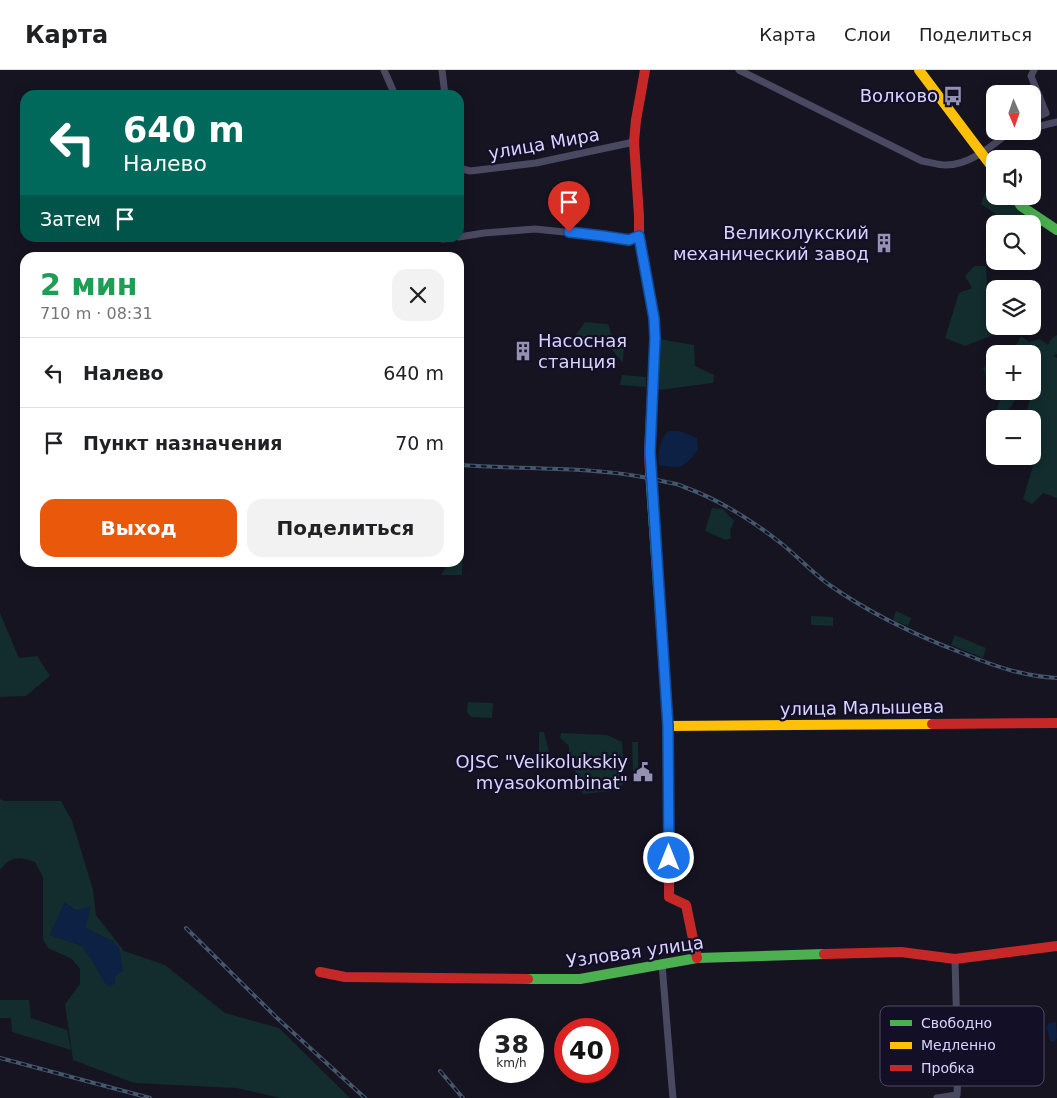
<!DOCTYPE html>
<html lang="ru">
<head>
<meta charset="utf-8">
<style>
  :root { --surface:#fff; --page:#f2f2f2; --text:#202124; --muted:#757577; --line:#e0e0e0; --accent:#ea580c }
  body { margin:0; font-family:"DejaVu Sans",sans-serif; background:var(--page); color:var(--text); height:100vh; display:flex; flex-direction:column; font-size:19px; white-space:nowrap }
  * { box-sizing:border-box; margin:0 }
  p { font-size:16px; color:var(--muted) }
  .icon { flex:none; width:28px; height:28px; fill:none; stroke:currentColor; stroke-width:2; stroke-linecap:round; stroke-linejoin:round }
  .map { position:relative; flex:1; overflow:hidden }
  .drawer { position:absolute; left:20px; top:182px; width:444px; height:315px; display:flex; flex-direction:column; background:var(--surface); border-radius:15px; box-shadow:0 2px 12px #0003 }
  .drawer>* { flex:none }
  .hud { position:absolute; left:20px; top:20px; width:444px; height:152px; border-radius:15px; box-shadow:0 2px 12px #0003; background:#00695c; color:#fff; overflow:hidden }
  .needle { width:32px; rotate:178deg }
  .controls { position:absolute; left:986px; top:15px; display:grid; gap:10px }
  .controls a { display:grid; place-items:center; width:55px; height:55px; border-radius:10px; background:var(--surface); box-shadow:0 2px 12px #0003; font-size:25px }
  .speed { position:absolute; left:479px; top:948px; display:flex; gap:10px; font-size:25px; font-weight:700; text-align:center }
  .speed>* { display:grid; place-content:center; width:65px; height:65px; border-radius:50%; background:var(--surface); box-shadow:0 2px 12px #0003; line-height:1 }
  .speed small { font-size:12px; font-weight:400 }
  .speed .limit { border:8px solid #d22; background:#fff; color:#111 }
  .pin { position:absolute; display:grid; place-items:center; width:42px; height:42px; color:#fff; margin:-51px -21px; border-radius:50% 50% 50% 0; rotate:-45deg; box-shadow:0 0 5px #0007 }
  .pin .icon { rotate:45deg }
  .me { position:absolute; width:55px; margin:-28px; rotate:0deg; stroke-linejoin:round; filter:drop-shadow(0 0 4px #0008) }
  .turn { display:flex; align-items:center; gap:18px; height:105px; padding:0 20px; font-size:22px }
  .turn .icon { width:65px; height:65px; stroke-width:2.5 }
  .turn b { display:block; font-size:35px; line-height:42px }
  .then { display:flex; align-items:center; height:48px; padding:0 20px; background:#0003; gap:10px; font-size:19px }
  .round { display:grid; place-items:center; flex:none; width:52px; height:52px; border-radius:15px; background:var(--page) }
  .headline { display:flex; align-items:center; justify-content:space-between; height:85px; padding:0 20px }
  h1 { font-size:30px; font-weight:600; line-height:38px; color:#1e9e55 }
  .primary-button { display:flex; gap:10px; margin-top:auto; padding:10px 20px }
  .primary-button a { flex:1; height:58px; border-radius:15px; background:var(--accent); color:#fff; font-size:20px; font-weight:600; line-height:58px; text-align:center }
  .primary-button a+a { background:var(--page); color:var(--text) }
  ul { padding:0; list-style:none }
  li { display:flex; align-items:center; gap:15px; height:70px; padding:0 20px; border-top:1px solid var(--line) }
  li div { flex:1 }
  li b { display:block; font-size:19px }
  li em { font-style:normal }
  header { display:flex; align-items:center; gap:30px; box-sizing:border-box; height:70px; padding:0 25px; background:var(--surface); border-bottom:1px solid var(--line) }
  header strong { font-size:24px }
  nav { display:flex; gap:28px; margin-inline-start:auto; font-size:18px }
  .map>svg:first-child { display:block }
  .green { fill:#132c2d; fill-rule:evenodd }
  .water { fill:#0d2144 }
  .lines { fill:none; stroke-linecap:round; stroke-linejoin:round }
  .street { stroke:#4a4962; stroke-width:7 }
  .fast { stroke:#4caf50; stroke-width:10 }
  .slow { stroke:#ffc107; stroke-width:10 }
  .jam { stroke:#c62828; stroke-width:10 }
  .rail-casing { stroke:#43596b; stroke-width:4 }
  .rail { stroke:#130f26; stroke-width:2; stroke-dasharray:5.5; stroke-linecap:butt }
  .route-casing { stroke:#114b97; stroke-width:12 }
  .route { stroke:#1a73e8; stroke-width:9 }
  .labels { text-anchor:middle; stroke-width:4.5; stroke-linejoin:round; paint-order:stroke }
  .poi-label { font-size:18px; fill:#d9d4ff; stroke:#130f26; text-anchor:end }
  .street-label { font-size:18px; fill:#d9d4ff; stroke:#130f26 }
  .key { fill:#130f26; stroke:#4e4a67; stroke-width:1 }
  .key-label { font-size:14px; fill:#d9d4ff }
</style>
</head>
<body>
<header>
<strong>Карта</strong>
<nav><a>Карта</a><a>Слои</a><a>Поделиться</a></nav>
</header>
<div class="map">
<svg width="1057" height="1028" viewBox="0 0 1057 1028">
  <rect width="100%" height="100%" fill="#161421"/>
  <path class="green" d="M 991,106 L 995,110 L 995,126 L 1010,126 L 1032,150 L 1030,154 L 1022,154 L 1017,151 L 1015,154 L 995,154 L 995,185 L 985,179 L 997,145 L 981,134 Z
    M 974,196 L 986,196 L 987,214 L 995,221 L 995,246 L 993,265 L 965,276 L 945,268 L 959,223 L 972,218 L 965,206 Z
    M 585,252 L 608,254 L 614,272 L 624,275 L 623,293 L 604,270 L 589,269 L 579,277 L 572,270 Z
    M 1057,265 L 1057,284 L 1053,285 L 1057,288 L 1057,428 L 1043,423 L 1032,434 L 1023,429 L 1038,380 L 1033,378 L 1032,349 L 1024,349 L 1034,316 L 1033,316 L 1032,284 L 1028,284 L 1028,279 L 1016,275 L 1021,266 L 1029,272 L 1040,269 L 1048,275 L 1052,268 Z
    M 659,269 L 694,275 L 695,296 L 714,305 L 713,313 L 659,320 Z
    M 995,291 L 995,309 L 988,311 L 983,298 Z
    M 622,305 L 646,307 L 646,317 L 620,315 Z
    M 1003,321 L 1012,321 L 1018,326 L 1002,349 L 994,348 Z
    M 712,438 L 723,439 L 734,451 L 730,460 L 731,468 L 726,470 L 705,461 Z
    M 460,472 L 463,472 L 462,505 L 441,505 L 448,493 L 459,492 L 459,474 Z
    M 896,541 L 911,548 L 908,556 L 893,550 Z
    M 0,543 L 19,588 L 37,586 L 50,606 L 26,626 L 0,627 Z
    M 811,546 L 833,547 L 833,556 L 811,555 Z
    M 955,565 L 986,578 L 983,588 L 951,575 Z
    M 468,632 L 493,633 L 492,648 L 471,647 L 467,642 Z
    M 539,662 L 544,662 L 549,682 L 539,682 Z
    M 561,663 L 607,665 L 622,672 L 624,711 L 620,720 L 583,724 L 569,684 L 569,676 L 560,668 Z
    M 632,672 L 638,672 L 638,702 L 633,702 Z
    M 0,729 L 4,731 L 61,731 L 72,751 L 93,820 L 96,845 L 124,881 L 165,895 L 225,943 L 279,958 L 350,1028 L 281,1028 L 236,1018 L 134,1013 L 73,990 L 65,934 L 80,914 L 80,899 L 72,889 L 48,878 L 43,869 L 43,807 L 35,792 C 19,787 12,785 0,800 ZM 65,833 L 75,840 L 85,858 L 114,872 L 115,906 L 107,915 L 83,876 L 50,865 Z
    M 0,930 L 29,930 L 31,948 L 67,960 L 71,980 L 12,962 L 11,948 L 0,948 Z"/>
  <path class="water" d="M 668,361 L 679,361 L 697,368 L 698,379 C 685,398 681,399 659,395 C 658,381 659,373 668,361 Z
    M 64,833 L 75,840 L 91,837 L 85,858 L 114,872 L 119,877 L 123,901 L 115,906 L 115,914 L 107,916 L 83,876 L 50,865 Z
    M 1056,952 L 1057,968 L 1054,972 L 1050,971 L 1047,957 L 1049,953 Z"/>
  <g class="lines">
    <path class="street" d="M 384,0 L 395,25
      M 442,0 L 445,25
      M 739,0 L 922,91 C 930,92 938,95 946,95 C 971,95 992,75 1011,61
      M 1032,49 L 1046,43 L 1031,6 L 1034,0
      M 1032,55 L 1040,56 L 1057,52
      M 459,98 L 470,101 L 536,93 L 634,72
      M 459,167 L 484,163 L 535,159 L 603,166 L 629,171 L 639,166
      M 439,168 L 443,169 L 453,168
      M 662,894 L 672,1017 L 673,1028
      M 937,1028 L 957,1025 L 958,1003 L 955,889"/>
    <path class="fast" d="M 1014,126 L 1021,136 L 1057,160
      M 650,402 L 668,656 L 669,784
      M 528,909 L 580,909 L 697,888 L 824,884"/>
    <path class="slow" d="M 919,0 L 995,101
      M 668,656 L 932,654"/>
    <path class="jam" d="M 645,0 L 636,50 L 634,72 L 639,146 L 639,166 L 654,248 L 655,268 L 649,382 L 650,402
      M 932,654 L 1057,653
      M 669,784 L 669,827 L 686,835 L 697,888
      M 824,884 L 901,882 L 955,889 L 1057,876
      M 320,902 L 345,907 L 528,909"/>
    <defs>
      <path id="rail" d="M 459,395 C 492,397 524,398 557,399 C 594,400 630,403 666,412 C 672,413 679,414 684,417 C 718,429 754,452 782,474 C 798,487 812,502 828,514 C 869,543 915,565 962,583 C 994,596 1022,606 1057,608
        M 186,858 L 276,947 L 365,1028
        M 0,988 L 150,1028
        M 440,1001 L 463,1028"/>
    </defs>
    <use href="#rail" class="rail-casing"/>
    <use href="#rail" class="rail"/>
  </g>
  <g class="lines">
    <defs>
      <path id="route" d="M 569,162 L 603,166 L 629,170 L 639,166 L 654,248 L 655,268 L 650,382 L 668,656 L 669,788"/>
    </defs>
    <use href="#route" class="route-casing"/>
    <use href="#route" class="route"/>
  </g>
  <defs>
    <symbol id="bus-bare" viewBox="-9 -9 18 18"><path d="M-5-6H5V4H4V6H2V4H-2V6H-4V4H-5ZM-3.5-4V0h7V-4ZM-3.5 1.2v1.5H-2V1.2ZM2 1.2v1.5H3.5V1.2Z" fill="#9591b1" stroke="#130f26" stroke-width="2.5" paint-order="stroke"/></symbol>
    <symbol id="building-bare" viewBox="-9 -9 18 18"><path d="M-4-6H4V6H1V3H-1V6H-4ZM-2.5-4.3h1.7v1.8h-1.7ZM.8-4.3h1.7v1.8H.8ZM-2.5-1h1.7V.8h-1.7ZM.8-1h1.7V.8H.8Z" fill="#9591b1" stroke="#130f26" stroke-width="2.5" paint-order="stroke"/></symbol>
    <symbol id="civic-bare" viewBox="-9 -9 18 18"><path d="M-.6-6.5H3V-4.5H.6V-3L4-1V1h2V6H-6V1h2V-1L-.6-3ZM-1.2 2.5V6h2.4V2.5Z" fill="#9591b1" stroke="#130f26" stroke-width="2.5" paint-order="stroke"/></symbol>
  </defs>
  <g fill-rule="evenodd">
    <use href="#bus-bare" x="939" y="12" width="28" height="28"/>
    <use href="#building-bare" x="870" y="159" width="28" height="28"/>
    <use href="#building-bare" x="509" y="267" width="28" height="28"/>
    <use href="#civic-bare" x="629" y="688" width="28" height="28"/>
  </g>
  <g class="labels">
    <g class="poi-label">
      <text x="938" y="32">Волково</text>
      <text x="869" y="169">Великолукский<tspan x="869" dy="21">механический завод</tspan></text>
      <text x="538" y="277" text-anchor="start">Насосная<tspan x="538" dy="21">станция</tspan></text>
      <text x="628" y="698">OJSC "Velikolukskiy<tspan x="628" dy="21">myasokombinat"</tspan></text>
    </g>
    <g class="street-label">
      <text transform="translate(544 74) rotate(-10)" y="6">улица Мира</text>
      <text transform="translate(862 638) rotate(-1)" y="6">улица Малышева</text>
      <text transform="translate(635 882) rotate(-8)" y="6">Узловая улица</text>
    </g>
  </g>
  <rect x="880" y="936" width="164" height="80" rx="8" class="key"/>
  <rect x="890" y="950" width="22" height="6" fill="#4caf50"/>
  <rect x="890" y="972" width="22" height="7" fill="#ffc107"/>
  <rect x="890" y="995" width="22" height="6" fill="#c62828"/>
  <g class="key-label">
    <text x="921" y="958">Свободно</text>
    <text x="921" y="980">Медленно</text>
    <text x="921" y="1003">Пробка</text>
  </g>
</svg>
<div class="controls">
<a><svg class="needle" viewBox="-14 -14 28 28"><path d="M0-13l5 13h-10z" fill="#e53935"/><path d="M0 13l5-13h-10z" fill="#757577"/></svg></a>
<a><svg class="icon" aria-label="sound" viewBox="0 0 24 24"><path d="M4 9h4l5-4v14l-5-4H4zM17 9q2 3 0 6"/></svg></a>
<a><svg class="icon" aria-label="search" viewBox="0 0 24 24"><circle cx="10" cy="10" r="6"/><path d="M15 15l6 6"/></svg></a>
<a><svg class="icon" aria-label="layers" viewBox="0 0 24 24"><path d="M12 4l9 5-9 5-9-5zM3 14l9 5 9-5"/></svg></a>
<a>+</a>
<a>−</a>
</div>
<div class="speed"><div>38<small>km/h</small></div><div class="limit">40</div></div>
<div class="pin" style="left:569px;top:162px;background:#d93025"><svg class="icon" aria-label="arrive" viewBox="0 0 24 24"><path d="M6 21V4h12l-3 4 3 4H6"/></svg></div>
<svg class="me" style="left:669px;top:788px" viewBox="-20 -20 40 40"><circle r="17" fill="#1a73e8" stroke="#fff" stroke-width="3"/><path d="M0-11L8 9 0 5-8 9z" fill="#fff"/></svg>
<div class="hud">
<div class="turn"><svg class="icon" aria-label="left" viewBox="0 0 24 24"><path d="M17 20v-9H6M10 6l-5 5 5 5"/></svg><div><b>640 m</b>Налево</div></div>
<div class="then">Затем<svg class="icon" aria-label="arrive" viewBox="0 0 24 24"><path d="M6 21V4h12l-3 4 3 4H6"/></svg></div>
</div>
<section class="drawer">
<div class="headline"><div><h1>2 мин</h1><p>710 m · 08:31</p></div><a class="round"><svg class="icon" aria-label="close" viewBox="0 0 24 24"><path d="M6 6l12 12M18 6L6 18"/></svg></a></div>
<ul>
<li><svg class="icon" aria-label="left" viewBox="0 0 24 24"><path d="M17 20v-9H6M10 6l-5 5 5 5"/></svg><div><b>Налево</b></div><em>640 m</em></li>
<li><svg class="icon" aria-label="arrive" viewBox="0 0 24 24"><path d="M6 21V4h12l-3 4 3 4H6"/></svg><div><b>Пункт назначения</b></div><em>70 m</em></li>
</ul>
<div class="primary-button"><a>Выход</a><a>Поделиться</a></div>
</section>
</div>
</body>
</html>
